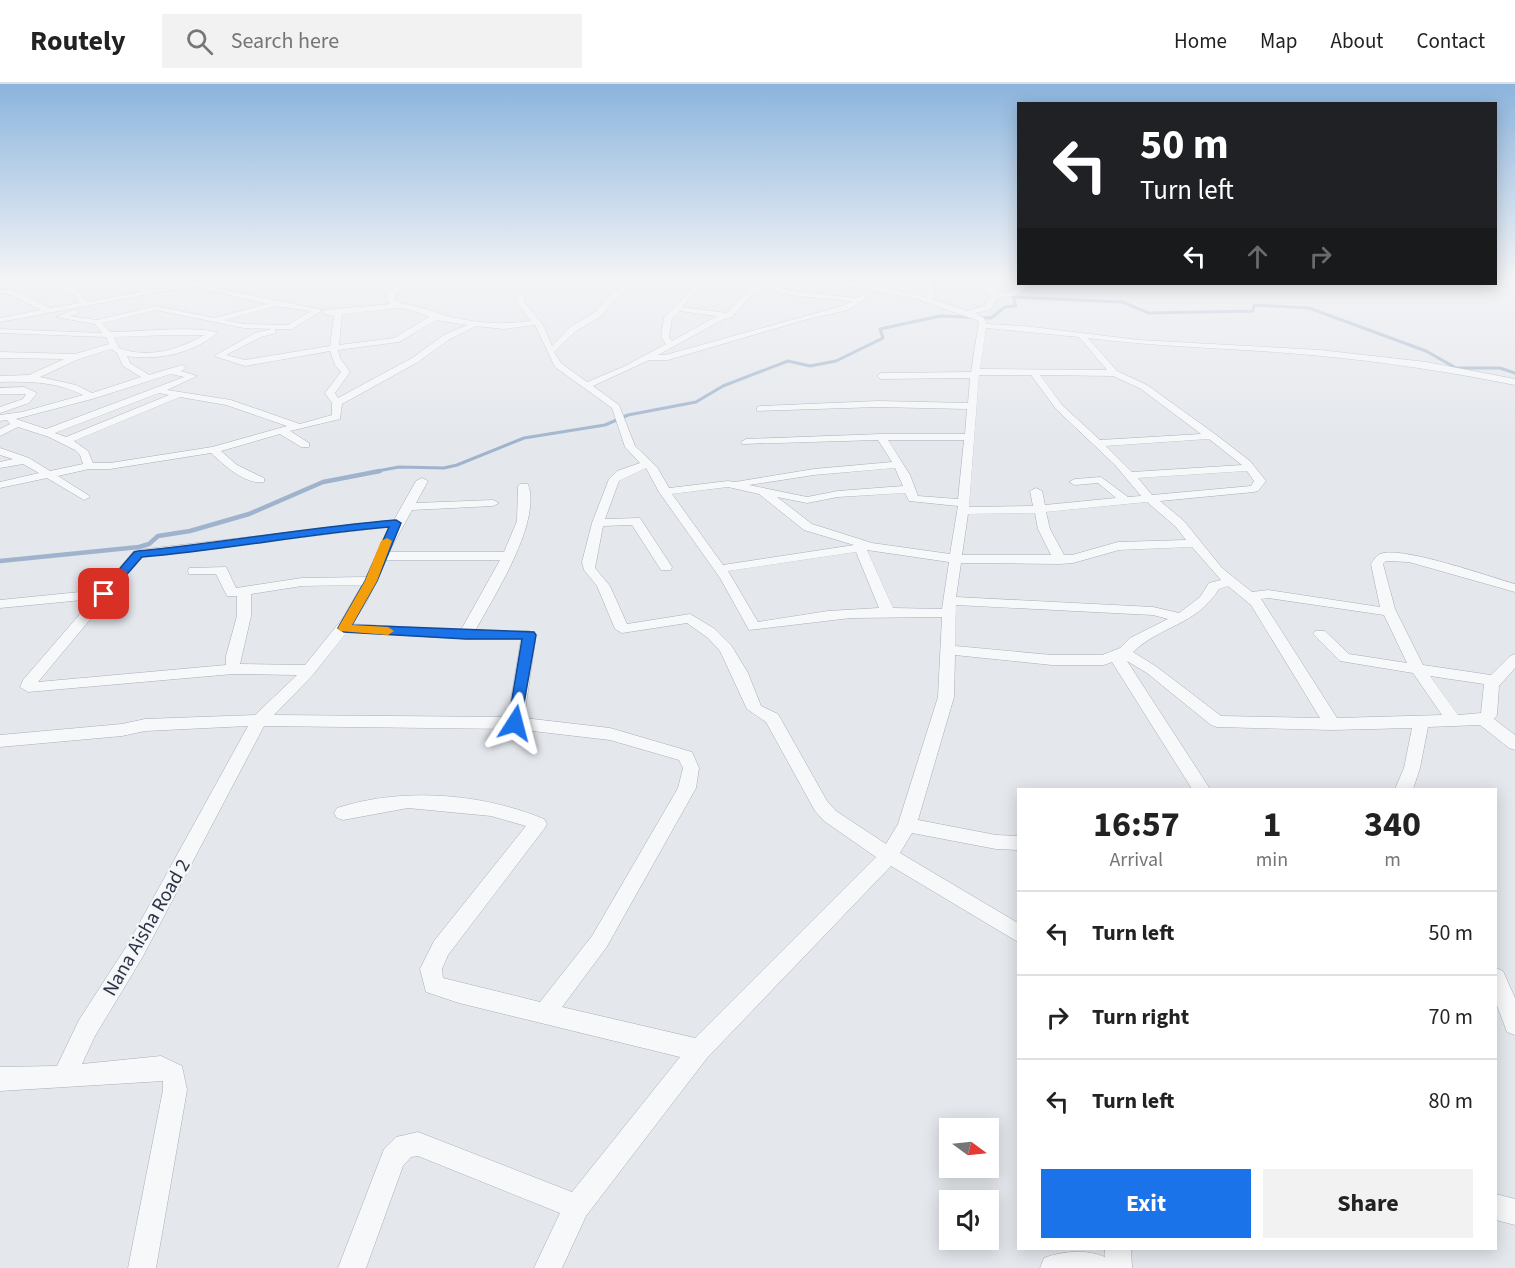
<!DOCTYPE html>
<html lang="en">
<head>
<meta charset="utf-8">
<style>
  :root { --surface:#fff; --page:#f2f2f2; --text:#222; --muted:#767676; --line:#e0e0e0; --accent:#1a73e8 }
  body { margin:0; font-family:"Source Sans 3",sans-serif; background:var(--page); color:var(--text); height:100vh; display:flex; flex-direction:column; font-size:22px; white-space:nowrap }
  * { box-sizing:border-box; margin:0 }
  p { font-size:20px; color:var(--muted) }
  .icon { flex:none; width:33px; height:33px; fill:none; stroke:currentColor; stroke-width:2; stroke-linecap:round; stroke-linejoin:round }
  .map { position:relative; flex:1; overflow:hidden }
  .drawer { position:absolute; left:1017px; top:704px; width:480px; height:462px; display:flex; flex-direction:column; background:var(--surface); border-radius:0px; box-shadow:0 3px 15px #0003 }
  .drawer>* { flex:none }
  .top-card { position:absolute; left:1017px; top:18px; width:480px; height:183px; border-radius:0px; box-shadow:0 3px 15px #0003; background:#202124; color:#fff; overflow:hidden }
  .needle { width:39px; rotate:105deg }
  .controls { position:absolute; left:939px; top:1034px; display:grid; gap:12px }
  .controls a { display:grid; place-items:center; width:60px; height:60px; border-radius:0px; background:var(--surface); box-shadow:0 3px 15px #0003; font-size:30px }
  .pin { position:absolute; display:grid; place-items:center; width:51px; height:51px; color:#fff; margin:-26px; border-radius:12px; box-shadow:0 3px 9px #0006 }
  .me { position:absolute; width:66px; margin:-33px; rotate:9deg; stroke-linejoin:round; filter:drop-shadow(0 0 4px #0008) }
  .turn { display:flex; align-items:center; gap:21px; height:126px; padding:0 24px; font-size:27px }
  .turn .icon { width:78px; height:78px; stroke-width:2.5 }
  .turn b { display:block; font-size:42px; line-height:51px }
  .lanes { display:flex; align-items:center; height:57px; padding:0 24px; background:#0003; justify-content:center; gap:30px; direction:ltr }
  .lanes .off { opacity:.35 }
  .eta { display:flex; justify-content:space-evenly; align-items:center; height:102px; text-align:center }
  .eta b { font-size:36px; font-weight:700; line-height:42px }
  .cta { display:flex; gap:12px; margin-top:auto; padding:12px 24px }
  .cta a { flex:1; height:69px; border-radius:0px; background:var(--accent); color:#fff; font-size:24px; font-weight:700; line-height:69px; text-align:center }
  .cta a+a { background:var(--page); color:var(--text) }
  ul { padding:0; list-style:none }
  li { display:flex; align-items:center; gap:18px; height:84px; padding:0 24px; border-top:2px solid var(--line) }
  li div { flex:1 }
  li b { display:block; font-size:22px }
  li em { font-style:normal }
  header { display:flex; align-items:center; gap:36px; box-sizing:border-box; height:84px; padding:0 30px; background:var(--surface); border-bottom:2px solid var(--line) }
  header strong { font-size:28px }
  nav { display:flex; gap:33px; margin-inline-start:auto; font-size:21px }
  .search { width:420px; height:54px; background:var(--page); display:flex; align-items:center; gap:15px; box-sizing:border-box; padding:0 21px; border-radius:0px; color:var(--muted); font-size:22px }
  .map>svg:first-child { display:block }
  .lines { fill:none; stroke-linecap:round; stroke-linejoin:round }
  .stream-far1 { stroke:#9fb4cc; stroke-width:3 }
  .stream { stroke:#9fb4cc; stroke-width:4.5 }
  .minor-casing { stroke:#a9aeb7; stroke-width:1 }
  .minor { fill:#f7f8fa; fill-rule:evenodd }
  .route { fill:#1a73e8; stroke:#114b97; stroke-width:1.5 }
  .slow { fill:#f59e0b }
  .labels { text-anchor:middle; stroke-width:4.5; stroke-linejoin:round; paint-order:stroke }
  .near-street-label { font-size:20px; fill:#2b3445; stroke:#f4f6f9 }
</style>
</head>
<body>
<header>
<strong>Routely</strong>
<div class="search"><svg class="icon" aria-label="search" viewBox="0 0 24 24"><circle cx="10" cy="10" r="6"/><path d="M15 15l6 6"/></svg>Search here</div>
<nav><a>Home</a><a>Map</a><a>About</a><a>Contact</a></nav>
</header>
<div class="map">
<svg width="1515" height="1184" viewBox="0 0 1515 1184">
  <rect width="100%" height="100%" fill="#e4e7ec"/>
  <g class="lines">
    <path class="stream-far1" d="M 372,388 L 399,383 L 444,384 L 457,381 L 524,354 L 605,341 L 628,331 L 696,318 L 723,302 L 788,277 L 810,282 L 836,277 L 883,254 L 880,245 L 940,232 L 991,234 L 1005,223 L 1016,222 L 1013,213 L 1122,218 L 1149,229 L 1253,227 L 1254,221 L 1309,224 L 1426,267 L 1456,284 L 1500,284 L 1515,289"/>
    <path class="stream" d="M 0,477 L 139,463 L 149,460 L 158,452 L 190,447 L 249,430 L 323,398 L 380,387"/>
    <defs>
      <path id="minor" d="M 34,193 C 52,193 77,202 87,218 L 141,208 L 113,193 C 127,193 139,206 151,206 C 179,204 206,193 234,193 L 201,201 L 323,226 L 292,245 L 275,245 L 276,249 L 261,253 L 226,271 L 245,276 L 330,262 L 334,232 L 324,230 L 324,226 L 391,220 L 387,217 L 387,210 L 409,193 L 416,193 L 395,211 L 395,216 C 404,222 415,221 426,225 C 460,238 495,242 531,237 L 517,219 L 516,211 L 523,209 L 525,219 L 543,241 L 552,262 L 570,243 L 594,229 L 616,205 L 635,193 L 657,193 L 699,199 L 704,193 L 711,193 L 682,223 L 727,229 L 754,199 L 726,193 L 758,196 L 767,193 L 763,198 L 791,207 L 856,214 L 865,211 L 865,215 L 848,226 L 804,236 L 668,276 L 649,276 L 593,302 L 619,321 L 635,362 L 657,383 L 669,404 L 728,397 L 735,398 L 814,385 L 892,378 L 878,356 L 742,360 L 741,358 L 746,355 L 881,350 L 965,350 L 967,325 L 878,323 L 757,327 L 757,323 L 760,322 L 878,317 L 968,319 L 970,294 L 881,295 L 877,292 L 881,289 L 971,288 L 979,237 L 917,215 L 825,197 L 827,194 L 869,200 L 867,193 L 873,193 L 877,202 L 925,213 L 928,207 L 924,193 L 930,193 L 936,207 L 932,215 L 967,227 L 984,222 L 991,212 L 986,204 L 971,200 L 969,193 L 975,193 L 976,198 L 991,201 L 997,210 L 1013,207 L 1021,200 L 1028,200 L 1018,211 L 997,214 L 990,226 L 975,229 L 984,234 L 987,240 L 1024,242 L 1139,256 L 1320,266 L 1426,278 L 1515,295 L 1515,301 C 1450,288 1386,278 1321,272 C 1243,264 1166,264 1088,254 L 1117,287 L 1147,301 L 1215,350 L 1250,377 L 1266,397 L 1258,407 L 1254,408 L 1160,417 L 1184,437 L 1222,484 L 1252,508 L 1268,506 L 1380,523 L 1371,480 C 1373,477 1376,472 1380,470 C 1400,461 1490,493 1515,500 L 1515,508 L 1409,478 L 1386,477 L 1383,480 L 1395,525 L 1423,581 L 1491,591 L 1510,572 L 1515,570 L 1515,584 L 1499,602 L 1497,631 L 1494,635 L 1515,651 L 1515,666 L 1509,664 L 1480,641 L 1428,643 L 1420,684 L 1413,705 L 1395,705 L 1404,684 L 1412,644 L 1332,646 L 1217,643 L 1211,641 L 1147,589 L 1127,577 L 1210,705 L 1192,705 L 1112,578 L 1104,581 L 1052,581 L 955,571 L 954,613 L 918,736 L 996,751 L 1018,752 L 1018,766 L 996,765 L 912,749 L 900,769 L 1018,839 L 1018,858 L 891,782 L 707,974 L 586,1132 L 562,1184 L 534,1184 L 560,1129 L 418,1072 L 411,1073 L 403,1082 L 366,1184 L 338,1184 L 384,1065 L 396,1053 L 418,1048 L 572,1108 L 680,973 L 459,919 L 426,908 L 420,885 L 434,857 L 526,742 L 491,732 L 408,724 L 343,736 L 337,734 L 334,729 L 337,724 C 402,703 481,709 544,735 L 547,740 L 544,745 L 448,871 L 442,885 L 443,894 L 540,918 L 592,852 L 678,704 L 683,684 L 679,676 L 610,656 L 515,645 L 264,642 L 142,874 L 95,952 L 82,980 L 161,972 L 182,982 L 187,1006 L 156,1184 L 128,1184 L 163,1006 L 163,997 L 0,1007 L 0,983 L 57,982 L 79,936 L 128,860 L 248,642 L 145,647 L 122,652 L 0,663 L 0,651 L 122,640 L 145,635 L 255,631 L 297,591 L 233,590 L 28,608 L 20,603 L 23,596 L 93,515 L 0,524 L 0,516 L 100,506 L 134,467 L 138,466 L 394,436 L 416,397 L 422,394 L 428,397 L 416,419 L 493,416 L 499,419 L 493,422 L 412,426 L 389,468 L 504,468 L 517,437 L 518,402 L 520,400 L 528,400 C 542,438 494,512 475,547 L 529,547 L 536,551 L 524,634 L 610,644 L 692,668 L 699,684 L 696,704 L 606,864 L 562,923 L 695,954 L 876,773 L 824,737 L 815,727 L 766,638 L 747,625 L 720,567 L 708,554 L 687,539 L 622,549 L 615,545 L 597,502 L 584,486 L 582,478 L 592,439 L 609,395 L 617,387 L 640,379 L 625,363 L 612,324 L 555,283 L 535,241 L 503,245 L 476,242 L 450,255 L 418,278 L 342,320 L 340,335 L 290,347 L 309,359 L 309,363 L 301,363 L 280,350 L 221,367 L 237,381 L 264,394 L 264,398 C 245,401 224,381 211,369 L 110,385 L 89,385 L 58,392 L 88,411 L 90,413 L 84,416 L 47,394 L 0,404 L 0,398 L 39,389 L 23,380 L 0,384 L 0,378 L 13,375 L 0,371 L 0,364 L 29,374 L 50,387 L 83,380 L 80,371 L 75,366 L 49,353 L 18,343 L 0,352 L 0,345 L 10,340 L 7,336 L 0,337 L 0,331 L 22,328 L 83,311 C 57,298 29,297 0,298 L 0,292 L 29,291 L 64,275 L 0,274 L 0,268 L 75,270 L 109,260 L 106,253 L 0,249 L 0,245 L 102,249 L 95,240 L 56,233 L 76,225 L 79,229 L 70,232 L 97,236 L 156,222 L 214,234 L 267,220 L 192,202 L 0,238 L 0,234 L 41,226 L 10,211 L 0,209 L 0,205 L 15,207 L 50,224 L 80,219 L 75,210 ZM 642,195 L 695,202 L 664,234 L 661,253 L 666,260 L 623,283 L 587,298 L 561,279 L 554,268 L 576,247 L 600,233 L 622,209 ZM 760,202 L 790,211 L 851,217 L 842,222 L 665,271 L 658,271 L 722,236 L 732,233 ZM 276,222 L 311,227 L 288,241 L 244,240 L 224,236 ZM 399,224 L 411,226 L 429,233 L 394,254 L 339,261 L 342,230 ZM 156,226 L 244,244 L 272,245 L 255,249 L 214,272 L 245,282 L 330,267 L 335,281 L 341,288 L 325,309 L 332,319 L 332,331 L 300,340 L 231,316 L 167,306 L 197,292 L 181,287 L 186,284 L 182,281 L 149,291 L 130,279 L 127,272 C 157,277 194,269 217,249 C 203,241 131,248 110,248 L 102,239 ZM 679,227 L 717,232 L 672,257 L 669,253 L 672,235 ZM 436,236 L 467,241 L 444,251 L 412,274 L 338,314 L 335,309 L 350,288 L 340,274 L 338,266 L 399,258 ZM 986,244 L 1079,253 L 1107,286 L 980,285 ZM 171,251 L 204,251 C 178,266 148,275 119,264 L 114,253 ZM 111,265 L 117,269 L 123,282 L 141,293 L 92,309 L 76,301 L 40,293 L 79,275 ZM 171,290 L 184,293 L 46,345 L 16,335 L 92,315 ZM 979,291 L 1031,291 L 1056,325 L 1115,381 L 1141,412 L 1128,413 L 1101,393 L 1075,395 L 1069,398 L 1075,401 L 1098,399 L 1116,414 L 1045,421 L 1042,407 L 1036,404 L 1030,407 L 1033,422 L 969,423 ZM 1040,291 L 1113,292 L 1141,305 L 1201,350 L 1100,356 L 1062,321 ZM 159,309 L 169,311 L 66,353 L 55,349 ZM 180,313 L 226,321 L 287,342 L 212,363 L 110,379 L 93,379 L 88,367 L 74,357 ZM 1209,355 L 1242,381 L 1132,388 L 1106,362 ZM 888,356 L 964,356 L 958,415 L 918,412 L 910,391 ZM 646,384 L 659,408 L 720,494 L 749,546 L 851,534 L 942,533 L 938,613 L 898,740 L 886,760 L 836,727 L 827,717 L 778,630 L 761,622 L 748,589 L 731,561 L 715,545 L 690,530 L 627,540 L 610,502 L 595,484 L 603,442 L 632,441 L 661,486 L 671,486 L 672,483 L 640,434 L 605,435 L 619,397 ZM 895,384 L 903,402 L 838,407 L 807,413 L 749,401 L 814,391 ZM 1247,387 L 1254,397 L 1251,402 L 1152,411 L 1138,394 ZM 728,403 L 759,410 L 804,446 L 854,461 L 723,481 L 672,410 ZM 905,409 L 909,417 L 958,422 L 950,470 L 872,459 L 812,440 L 777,413 L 807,419 L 838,413 ZM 1147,418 L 1176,443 L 1186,456 L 1118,458 L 1072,471 L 1064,471 L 1050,445 L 1046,428 ZM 1035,429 L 1038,445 L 1051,471 L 962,471 L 968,430 ZM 389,443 L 366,493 L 302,494 L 236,504 L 226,483 L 189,484 L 188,487 L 189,490 L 216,490 L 227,512 L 237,512 L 237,532 L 226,572 L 226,581 L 38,598 L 142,473 ZM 1192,463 L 1221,496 L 1209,499 L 1200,513 L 1179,529 L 1153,523 L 956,513 L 961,479 L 1060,480 L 1073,479 L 1119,466 ZM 867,466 L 949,478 L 942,525 L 893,524 ZM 856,468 L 879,524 L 828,527 L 758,538 L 728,487 ZM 386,476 L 500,476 L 461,546 L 352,540 L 367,517 ZM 362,501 L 343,534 L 305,581 L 240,580 L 251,532 L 251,510 L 302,502 ZM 1228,502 L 1251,521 L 1320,634 L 1221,632 L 1157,583 L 1133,568 C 1163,540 1194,543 1219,505 ZM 1268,514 L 1384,531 L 1407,579 L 1349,570 L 1325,547 L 1315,547 L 1313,550 L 1340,577 L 1413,589 L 1442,631 L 1337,634 L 1261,515 ZM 956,521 L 1153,531 L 1168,535 L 1130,554 L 1120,564 L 1102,571 L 1052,571 L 955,562 ZM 347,548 L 466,555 L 521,555 L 508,633 L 274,631 L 312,592 ZM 1430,592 L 1484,600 L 1481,629 L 1458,631 Z
        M 24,303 L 37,309 L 29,319 L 0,329 L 0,323 L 23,315 L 26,310 L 0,310 L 0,304 Z
        M 1496,884 L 1503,887 L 1515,914 L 1515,951 L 1507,948 L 1496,919 Z
        M 1496,1110 L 1515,1115 L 1515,1141 L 1496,1136 Z
        M 1105,1164 L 1131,1164 L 1132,1184 L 1040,1184 L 1044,1174 C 1063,1167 1086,1165 1105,1173 Z"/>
    </defs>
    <use href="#minor" class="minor-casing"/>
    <use href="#minor" class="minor"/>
  </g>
  <linearGradient id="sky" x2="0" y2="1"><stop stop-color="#8bb4dd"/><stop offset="0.54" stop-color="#f3f4f6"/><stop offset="1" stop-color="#f3f4f6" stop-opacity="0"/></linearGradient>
  <rect width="1515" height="359" fill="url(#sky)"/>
  <path class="route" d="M 396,436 L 401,439 L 377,497 L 352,541 L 534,548 L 536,551 L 520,642 L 510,642 L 508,639 L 522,555 L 466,555 L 344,548 L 338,544 L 365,497 L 389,443 C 306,450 224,466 142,473 L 108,512 L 98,510 L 134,468 L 138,467 C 224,459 309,443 396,436 Z"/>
  <path class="slow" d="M 387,454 L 392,457 L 377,497 L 352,541 L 388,543 L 394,547 L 388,551 L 340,547 L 338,544 L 365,497 L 381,457 Z"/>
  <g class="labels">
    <g class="near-street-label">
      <text transform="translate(146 843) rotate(-60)" y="7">Nana Aisha Road 2</text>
    </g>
  </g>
</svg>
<div class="controls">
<a><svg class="needle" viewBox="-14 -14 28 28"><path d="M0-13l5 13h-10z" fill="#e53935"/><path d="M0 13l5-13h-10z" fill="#767676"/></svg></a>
<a><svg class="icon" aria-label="sound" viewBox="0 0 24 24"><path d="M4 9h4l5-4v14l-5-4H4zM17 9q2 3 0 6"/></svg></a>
</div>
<div class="pin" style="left:104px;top:510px;background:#d93025"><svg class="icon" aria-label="arrive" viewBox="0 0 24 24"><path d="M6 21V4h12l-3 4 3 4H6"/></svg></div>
<svg class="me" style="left:515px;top:639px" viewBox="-20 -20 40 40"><path d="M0-17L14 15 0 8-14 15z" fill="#1a73e8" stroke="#fff" stroke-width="4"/></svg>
<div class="top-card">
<div class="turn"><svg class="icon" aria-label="left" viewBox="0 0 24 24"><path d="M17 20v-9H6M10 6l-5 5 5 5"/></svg><div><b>50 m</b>Turn left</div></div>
<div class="lanes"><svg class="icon" aria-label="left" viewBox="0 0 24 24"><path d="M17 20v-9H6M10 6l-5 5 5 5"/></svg><svg class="icon off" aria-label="ahead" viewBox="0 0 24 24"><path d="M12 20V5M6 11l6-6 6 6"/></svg><svg class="icon off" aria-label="right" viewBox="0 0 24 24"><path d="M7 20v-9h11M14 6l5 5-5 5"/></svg></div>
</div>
<section class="drawer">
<div class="eta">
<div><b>16:57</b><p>Arrival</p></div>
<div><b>1</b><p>min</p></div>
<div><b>340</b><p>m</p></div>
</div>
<ul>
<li><svg class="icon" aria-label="left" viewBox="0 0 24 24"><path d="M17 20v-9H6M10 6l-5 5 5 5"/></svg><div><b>Turn left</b></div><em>50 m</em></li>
<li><svg class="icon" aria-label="right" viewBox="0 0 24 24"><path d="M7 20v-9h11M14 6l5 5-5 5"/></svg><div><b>Turn right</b></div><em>70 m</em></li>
<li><svg class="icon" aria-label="left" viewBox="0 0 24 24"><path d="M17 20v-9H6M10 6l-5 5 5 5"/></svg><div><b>Turn left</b></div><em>80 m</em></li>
</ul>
<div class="cta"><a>Exit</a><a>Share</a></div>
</section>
</div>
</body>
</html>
